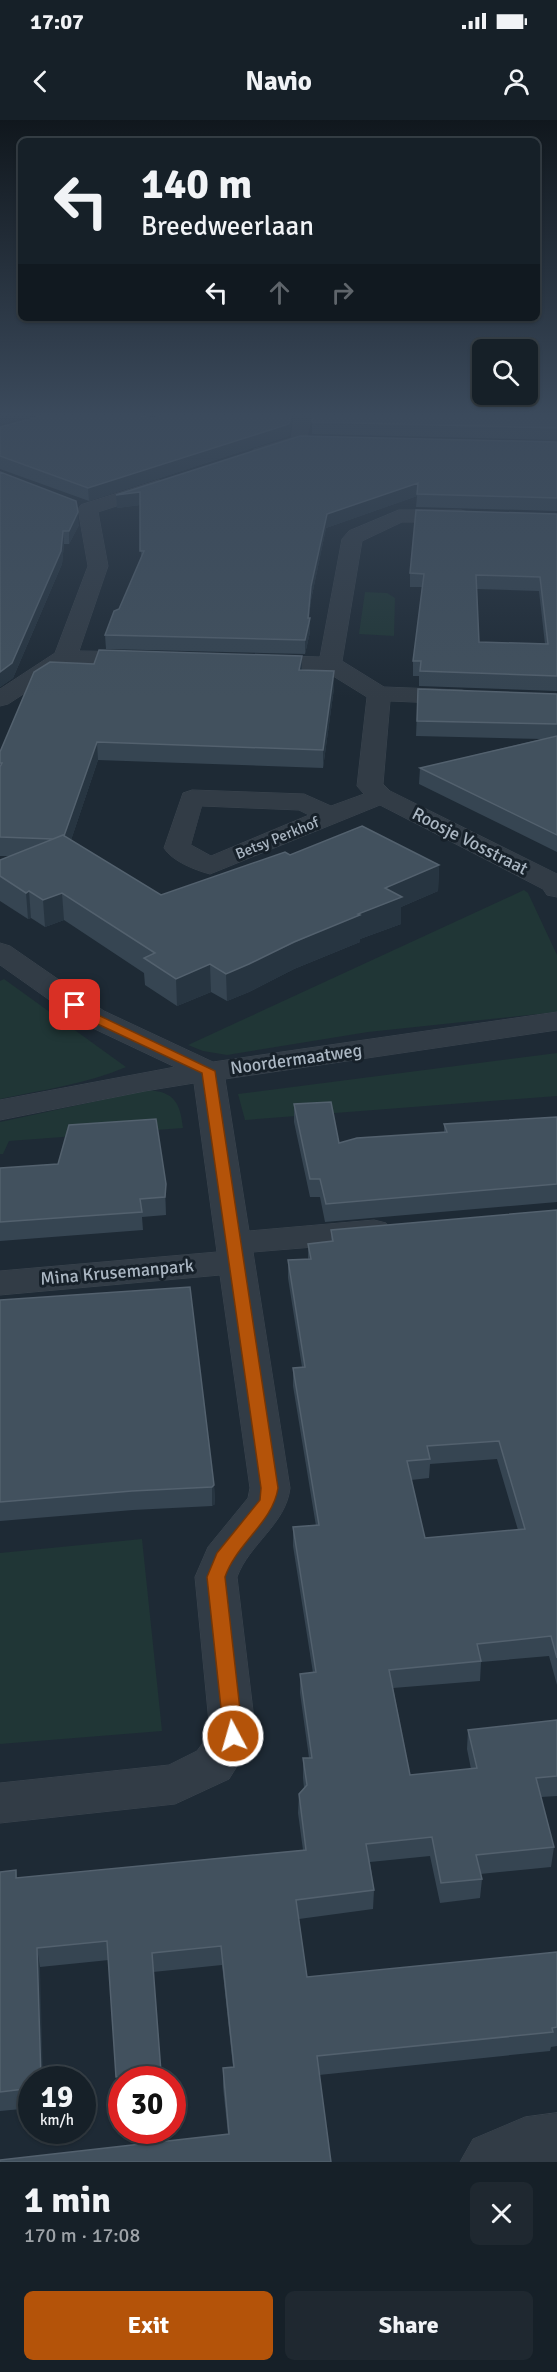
<!DOCTYPE html>
<html lang="en">
<head>
<meta charset="utf-8">
<style>
  :root { --surface:#162028; --page:#1f2830; --text:#f1f3f6; --muted:#9ea3a8; --line:#353e45; --accent:#b45309 }
  body { margin:0; font-family:Signika,sans-serif; background:var(--page); color:var(--text); height:100vh; display:flex; flex-direction:column; font-size:22px; white-space:nowrap }
  * { box-sizing:border-box; margin:0 }
  p { font-size:20px; color:var(--muted) }
  .icon { flex:none; width:33px; height:33px; fill:none; stroke:currentColor; stroke-width:2; stroke-linecap:round; stroke-linejoin:round }
  .map { position:relative; height:2042px; overflow:hidden }
  .sheet { display:flex; flex-direction:column; background:var(--surface); flex:1 }
  .sheet>* { flex:none }
  .banner { position:absolute; left:18px; top:18px; width:522px; height:183px; border-radius:9px; box-shadow:0 2px 4px #0004,0 0 0 2px var(--line); background:#162028; color:var(--text); overflow:hidden }
  .fabs { position:absolute; left:472px; top:219px; display:grid; gap:12px }
  .fabs a { display:grid; place-items:center; width:66px; height:66px; border-radius:9px; background:var(--surface); box-shadow:0 2px 4px #0004,0 0 0 2px var(--line); font-size:30px }
  .speed { position:absolute; left:18px; top:1946px; display:flex; gap:12px; font-size:30px; font-weight:700; text-align:center }
  .speed>* { display:grid; place-content:center; width:78px; height:78px; border-radius:50%; background:var(--surface); box-shadow:0 2px 4px #0004,0 0 0 2px var(--line); line-height:1 }
  .speed small { font-size:15px; font-weight:400 }
  .speed .limit { border:9px solid #d22; background:#fff; color:#111 }
  .pin { position:absolute; display:grid; place-items:center; width:51px; height:51px; color:#fff; margin:-26px; border-radius:12px; box-shadow:0 3px 9px #0006 }
  .me { position:absolute; width:66px; margin:-33px; rotate:354deg; stroke-linejoin:round; filter:drop-shadow(0 0 4px #0008) }
  .turn { display:flex; align-items:center; gap:21px; height:126px; padding:0 24px; font-size:27px }
  .turn .icon { width:78px; height:78px; stroke-width:2.5 }
  .turn b { display:block; font-size:42px; line-height:51px }
  .lanes { display:flex; align-items:center; height:57px; padding:0 24px; background:#0003; justify-content:center; gap:30px; direction:ltr }
  .lanes .off { opacity:.35 }
  .round { display:grid; place-items:center; flex:none; width:63px; height:63px; border-radius:9px; background:var(--page) }
  .headline { display:flex; align-items:center; justify-content:space-between; height:102px; padding:0 24px }
  h1 { font-size:36px; font-weight:800; line-height:45px }
  .action { display:flex; gap:12px; margin-top:auto; padding:12px 24px }
  .action a { flex:1; height:69px; border-radius:9px; background:var(--accent); color:#fff; font-size:24px; font-weight:800; line-height:69px; text-align:center }
  .action a+a { background:var(--page); color:var(--text) }
  .status { display:flex; justify-content:space-between; align-items:center; height:42px; padding:0 30px; background:var(--surface); direction:ltr }
  .status svg { height:16px; fill:currentColor }
  header { display:flex; justify-content:space-between; align-items:center; height:78px; padding:0 24px; background:var(--surface); font-size:27px; font-weight:800 }
  .map>svg:first-child { display:block }
  .green { fill:#203636 }
  .lines { fill:none; stroke-linecap:round; stroke-linejoin:round }
  .minor-casing { stroke:#3b454f; stroke-width:1 }
  .minor { fill:#323c46; fill-rule:evenodd }
  .wall { fill:#364552; fill-rule:evenodd }
  .shaded-wall { fill:#273541 }
  .building { fill:#42515e; stroke:#53616e; stroke-width:1.5; fill-rule:evenodd }
  .route { fill:#b45309; stroke:#753606; stroke-width:1.5 }
  .labels { text-anchor:middle; stroke-width:6; stroke-linejoin:round; paint-order:stroke }
  .far-street-label { font-size:15px; fill:#abb7c3; stroke:#17212a }
  .street-label { font-size:18px; fill:#abb7c3; stroke:#17212a }
</style>
</head>
<body>
<div class="status"><b>17:07</b><svg viewBox="0 0 49 12"><path d="M0 12V9h3v3zM5 12V6h3v6zM10 12V3h3v9zM15 12V0h3v12zM26 1h20v11H26zM47 4h2v5h-2z"/></svg></div>
<header><svg class="icon" aria-label="back" viewBox="0 0 24 24"><path d="M15 5l-7 7 7 7"/></svg>Navio<svg class="icon" aria-label="person" viewBox="0 0 24 24"><circle cx="12" cy="8" r="4"/><path d="M4 21q1-7 8-7t8 7"/></svg></header>
<div class="map">
<svg width="557" height="2042" viewBox="0 0 557 2042">
  <rect width="100%" height="100%" fill="#1e2a35"/>
  <path class="green" d="M 365,472 L 387,473 L 395,478 L 394,516 L 359,514 Z
    M 524,770 L 528,773 L 557,835 L 557,892 L 368,912 L 227,935 L 203,931 L 188,925 Z
    M 4,859 L 126,947 C 86,964 42,970 0,979 L 0,861 Z
    M 557,933 L 557,976 L 245,1000 L 238,974 Z
    M 148,970 C 175,972 180,983 183,1008 L 9,1021 L 3,1034 L 0,1034 L 0,1002 Z
    M 142,1419 L 162,1611 L 0,1624 L 0,1433 Z"/>
  <g class="lines">
    <defs>
      <path id="minor" d="M 295,292 L 313,292 L 305,325 L 260,338 L 254,337 L 251,333 L 254,329 L 291,318 Z
        M 159,360 L 166,362 L 168,366 L 166,370 L 98,392 L 108,446 L 79,531 L 141,532 L 149,534 L 152,539 L 149,544 L 141,546 L 70,544 L 8,584 L 0,586 L 0,569 L 55,533 L 88,446 L 78,389 L 81,385 Z
        M 399,390 L 461,390 L 468,392 L 471,396 L 468,400 L 461,402 L 402,402 L 362,421 L 342,541 L 384,567 L 462,570 L 470,572 L 474,577 L 470,582 L 462,584 L 390,581 L 383,664 L 390,671 L 557,754 L 557,777 L 547,775 L 543,769 L 380,685 L 210,754 C 195,750 172,741 164,728 L 183,673 L 192,670 L 304,674 L 331,686 L 364,674 L 357,666 L 367,577 L 325,551 L 258,549 L 250,547 L 247,542 L 250,537 L 258,535 L 320,537 L 342,419 L 349,411 ZM 202,686 L 299,690 L 309,695 L 211,736 L 191,725 Z
        M 0,823 L 10,826 L 104,891 L 213,942 L 557,892 L 557,910 L 225,959 L 249,1111 L 374,1100 L 386,1103 L 391,1111 L 386,1119 L 374,1122 L 253,1132 L 290,1368 C 286,1404 249,1424 237,1457 L 256,1616 L 229,1659 L 175,1684 L 0,1703 L 0,1663 L 169,1645 L 197,1631 L 210,1613 L 195,1457 L 208,1427 L 248,1378 L 250,1368 L 220,1155 L 0,1175 L 0,1151 L 217,1132 L 194,963 L 145,971 L 0,1000 L 0,980 L 175,947 L 82,903 L 0,845 Z
        M 557,1993 L 557,2042 L 460,2042 L 473,2019 L 525,1997 Z"/>
    </defs>
    <use href="#minor" class="minor-casing"/>
    <use href="#minor" class="minor"/>
  </g>
  <path class="wall" d="M 135,292 L 293,292 L 289,316 L 89,381 L 0,349 L 0,307 L 152,298 L 159,297 Z
    M 557,292 L 557,320 L 312,314 L 312,302 Z
    M 557,322 L 557,391 L 416,387 L 417,376 L 326,408 L 311,480 L 309,498 L 310,512 L 305,534 L 106,529 L 105,515 L 119,489 L 141,438 L 140,385 L 117,388 L 116,375 Z
    M 0,352 L 79,405 L 69,424 L 64,424 L 62,444 L 13,558 L 0,567 Z
    M 557,394 L 557,571 L 419,566 L 419,556 L 413,556 L 413,541 L 422,467 L 410,467 L 410,453 ZM 477,469 L 539,471 L 545,524 L 479,522 Z
    M 302,550 L 334,568 L 323,648 L 98,640 L 71,720 L 161,775 L 290,735 L 439,745 L 438,771 L 401,787 L 401,804 L 360,819 L 360,822 L 294,849 L 249,872 L 227,881 L 211,872 L 177,886 L 145,865 L 144,853 L 64,800 L 45,807 L 31,798 L 28,799 L 0,781 L 0,740 L 11,736 L 0,736 L 0,632 Z
    M 418,569 L 557,574 L 557,732 L 419,664 L 420,648 L 542,619 L 416,616 Z
    M 294,984 L 339,1023 L 444,1012 L 444,1004 L 557,997 L 557,1082 L 325,1102 L 320,1077 L 310,1077 L 294,1002 Z
    M 156,999 L 166,1082 L 166,1095 L 142,1097 L 143,1110 L 0,1121 L 0,1048 L 58,1044 Z
    M 557,1090 L 557,1565 L 549,1536 L 481,1542 L 480,1561 L 393,1568 L 410,1655 L 471,1649 L 467,1629 L 468,1610 L 557,1600 L 557,1676 L 541,1677 L 554,1727 L 551,1747 L 480,1754 L 482,1759 L 480,1778 L 440,1783 L 430,1736 L 370,1742 L 374,1770 L 373,1789 L 299,1799 L 307,1857 L 557,1832 L 557,1926 L 551,1927 L 550,1931 L 319,1955 L 228,2014 L 223,1967 L 223,1948 L 233,1947 L 222,1845 L 153,1852 L 161,1959 L 122,1959 L 122,1976 L 118,1977 L 109,1840 L 40,1847 L 32,1959 L 32,1988 L 0,1991 L 0,1752 L 16,1750 L 17,1758 L 303,1730 L 298,1693 L 299,1674 L 304,1668 L 303,1658 L 303,1638 L 309,1638 L 300,1573 L 300,1554 L 313,1553 L 293,1426 L 293,1407 L 316,1406 L 293,1266 L 293,1248 L 302,1247 L 288,1158 L 288,1140 L 308,1139 L 308,1124 L 331,1121 L 331,1110 ZM 497,1339 L 518,1410 L 425,1418 L 411,1360 L 429,1358 L 430,1344 Z
    M 0,1180 L 214,1365 L 215,1384 L 212,1386 L 133,1390 L 0,1401 Z"/>
  <path class="shaded-wall" d="M 0,292 L 45,292 L 0,305 Z
    M 291,292 L 293,292 L 289,316 L 89,381 L 88,368 Z
    M 418,363 L 417,376 L 326,408 L 311,480 L 308,507 L 310,498 L 310,512 L 305,534 L 305,520 L 311,466 L 327,394 Z
    M 140,372 L 141,385 L 117,388 L 116,375 Z
    M 78,392 L 79,405 L 69,424 L 69,411 Z
    M 63,411 L 64,424 L 62,444 L 13,558 L 0,567 L 0,552 Z
    M 302,536 L 302,553 L 299,550 Z
    M 334,551 L 334,568 L 323,648 L 323,630 Z
    M 97,622 L 98,640 L 65,738 L 63,719 Z
    M 439,745 L 438,771 L 401,787 L 401,804 L 360,819 L 360,822 L 294,849 L 249,872 L 227,881 L 226,854 L 358,794 L 385,768 Z
    M 29,771 L 31,798 L 28,799 L 26,773 Z
    M 62,773 L 64,800 L 45,807 L 43,780 Z
    M 210,844 L 211,872 L 177,886 L 176,859 Z
    M 166,1064 L 166,1095 L 165,1077 Z
    M 214,1365 L 215,1384 L 212,1386 L 212,1367 Z
    M 37,1828 L 40,1847 L 43,1959 L 41,1959 Z"/>
  <path class="building" d="M 56,292 L 120,292 L 152,298 L 159,297 L 163,292 L 291,292 L 289,304 L 88,368 L 0,336 L 0,307 Z
    M 313,292 L 557,292 L 557,308 L 312,302 Z
    M 300,316 L 557,322 L 557,378 L 417,374 L 418,363 L 327,394 L 311,466 L 308,498 L 310,498 L 305,520 L 105,515 L 114,491 L 119,489 L 144,431 L 140,431 L 140,372 L 116,375 Z
    M 0,352 L 76,381 L 78,392 L 69,411 L 63,411 L 61,431 L 12,543 L 0,552 Z
    M 416,390 L 557,394 L 557,556 L 420,551 L 421,541 L 413,541 L 424,454 L 410,453 ZM 476,455 L 540,457 L 548,524 L 479,522 Z
    M 99,530 L 302,536 L 299,550 L 334,551 L 323,630 L 97,622 L 64,716 L 63,715 L 53,719 L 0,717 L 0,647 L 2,643 L 0,643 L 0,632 L 34,552 L 50,542 L 94,544 Z
    M 418,569 L 557,574 L 557,604 L 417,601 Z
    M 557,616 L 557,715 L 420,648 Z
    M 362,706 L 439,745 L 385,768 L 402,777 L 358,794 L 360,795 L 294,822 L 249,844 L 226,854 L 210,844 L 176,859 L 144,838 L 155,833 L 62,773 L 43,780 L 29,771 L 26,773 L 0,756 L 0,740 L 63,715 L 161,775 L 285,732 L 290,735 Z
    M 331,982 L 339,1023 L 357,1018 L 447,1012 L 444,1004 L 557,997 L 557,1064 L 326,1084 L 320,1059 L 310,1059 L 294,984 Z
    M 156,999 L 166,1064 L 165,1077 L 140,1079 L 142,1092 L 0,1102 L 0,1048 L 58,1044 L 69,1005 Z
    M 557,1090 L 557,1538 L 551,1516 L 477,1524 L 481,1541 L 389,1550 L 410,1655 L 477,1648 L 468,1610 L 557,1600 L 557,1656 L 536,1658 L 554,1727 L 476,1735 L 482,1759 L 441,1763 L 432,1717 L 366,1724 L 374,1770 L 296,1780 L 307,1857 L 557,1832 L 557,1907 L 552,1908 L 553,1912 L 317,1936 L 331,2042 L 0,2042 L 0,2040 L 229,2014 L 223,1948 L 234,1947 L 221,1826 L 152,1833 L 161,1952 L 116,1957 L 107,1821 L 37,1828 L 41,1959 L 32,1959 L 32,1968 L 0,1972 L 0,1752 L 16,1750 L 16,1758 L 306,1730 L 299,1674 L 307,1665 L 303,1638 L 312,1638 L 300,1554 L 316,1552 L 293,1407 L 319,1405 L 293,1248 L 305,1247 L 288,1140 L 311,1139 L 308,1124 L 333,1121 L 331,1110 ZM 499,1321 L 525,1409 L 425,1418 L 407,1341 L 430,1339 L 427,1326 Z
    M 190,1167 L 214,1365 L 212,1367 L 132,1371 L 0,1382 L 0,1180 Z"/>
  <linearGradient id="sky" x2="0" y2="1"><stop stop-color="#10171d"/><stop offset="0.51" stop-color="#3b4a5c"/><stop offset="1" stop-color="#3b4a5c" stop-opacity="0"/></linearGradient>
  <rect width="557" height="578" fill="url(#sky)"/>
  <path class="route" d="M 75,881 L 98,895 L 215,951 L 278,1368 C 273,1402 236,1424 225,1457 L 243,1616 L 240,1622 L 233,1624 L 226,1622 L 224,1616 L 207,1457 L 217,1433 L 260,1380 L 261,1368 L 202,953 L 89,900 L 71,887 L 69,885 L 71,882 Z"/>
  <g class="labels">
    <g class="far-street-label">
      <text transform="translate(277 718) rotate(-22)" y="5">Betsy Perkhof</text>
    </g>
    <g class="street-label">
      <text transform="translate(470 721) rotate(27)" y="6">Roosje Vosstraat</text>
      <text transform="translate(296 939) rotate(-8)" y="6">Noordermaatweg</text>
      <text transform="translate(117 1152) rotate(-5)" y="6">Mina Krusemanpark</text>
    </g>
  </g>
</svg>
<div class="fabs">
<a><svg class="icon" aria-label="search" viewBox="0 0 24 24"><circle cx="10" cy="10" r="6"/><path d="M15 15l6 6"/></svg></a>
</div>
<div class="speed"><div>19<small>km/h</small></div><div class="limit">30</div></div>
<div class="pin" style="left:75px;top:885px;background:#d93025"><svg class="icon" aria-label="arrive" viewBox="0 0 24 24"><path d="M6 21V4h12l-3 4 3 4H6"/></svg></div>
<svg class="me" style="left:233px;top:1616px" viewBox="-20 -20 40 40"><circle r="17" fill="#b45309" stroke="#fff" stroke-width="3"/><path d="M0-11L8 9 0 5-8 9z" fill="#fff"/></svg>
<div class="banner">
<div class="turn"><svg class="icon" aria-label="left" viewBox="0 0 24 24"><path d="M17 20v-9H6M10 6l-5 5 5 5"/></svg><div><b>140 m</b>Breedweerlaan</div></div>
<div class="lanes"><svg class="icon" aria-label="left" viewBox="0 0 24 24"><path d="M17 20v-9H6M10 6l-5 5 5 5"/></svg><svg class="icon off" aria-label="ahead" viewBox="0 0 24 24"><path d="M12 20V5M6 11l6-6 6 6"/></svg><svg class="icon off" aria-label="right" viewBox="0 0 24 24"><path d="M7 20v-9h11M14 6l5 5-5 5"/></svg></div>
</div>
</div>
<section class="sheet">
<div class="headline"><div><h1>1 min</h1><p>170 m · 17:08</p></div><a class="round"><svg class="icon" aria-label="close" viewBox="0 0 24 24"><path d="M6 6l12 12M18 6L6 18"/></svg></a></div>
<div class="action"><a>Exit</a><a>Share</a></div>
</section>
</body>
</html>
